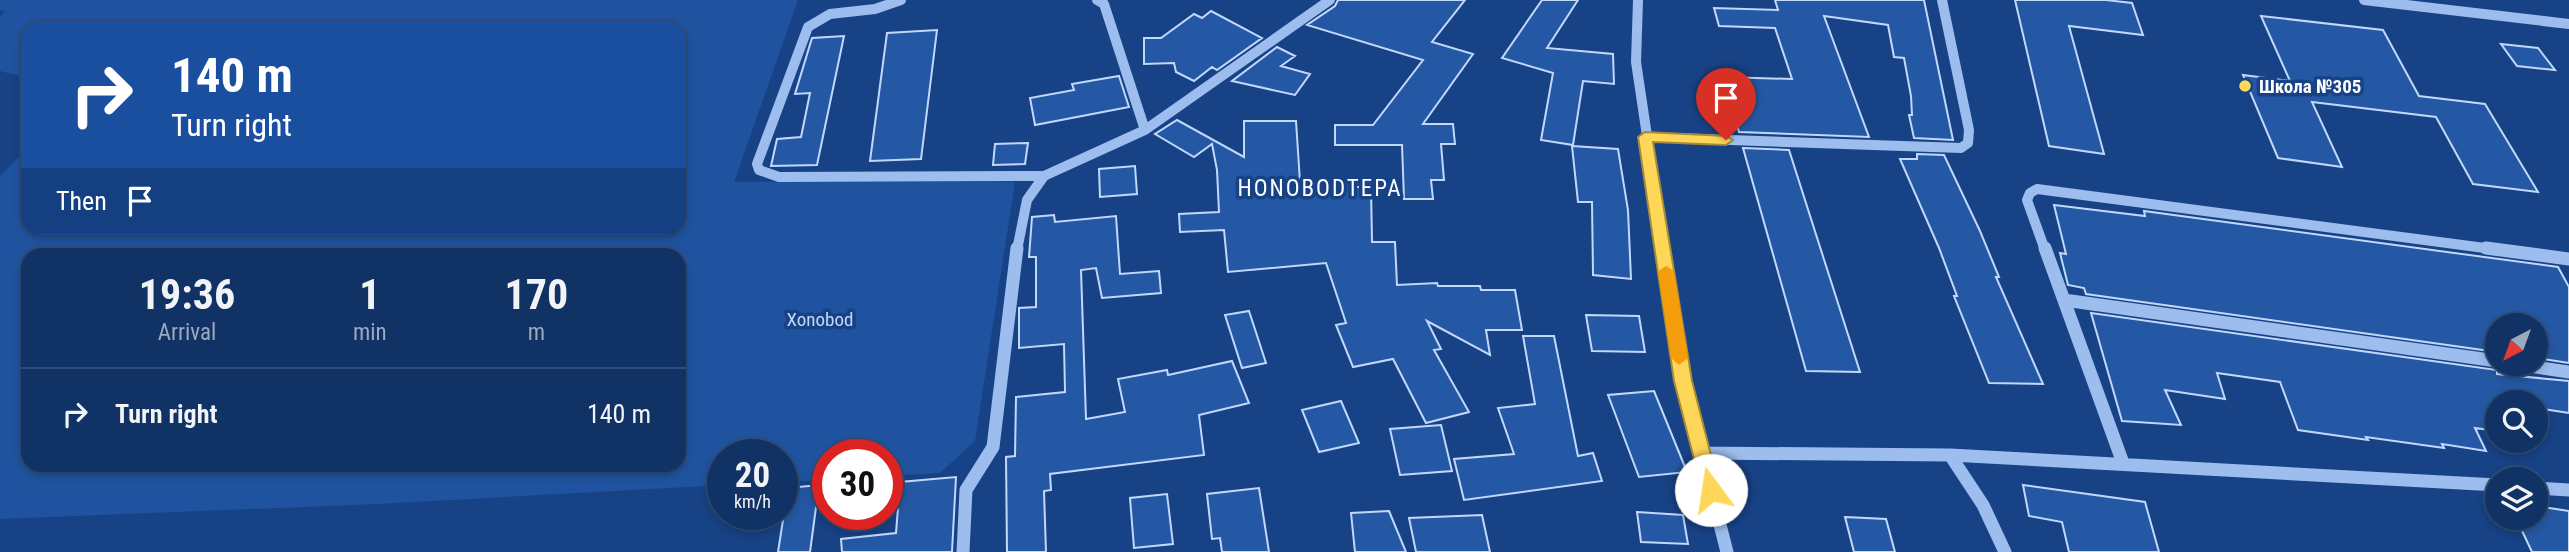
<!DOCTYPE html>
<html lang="en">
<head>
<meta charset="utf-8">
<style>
  :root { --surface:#113264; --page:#1a3a6a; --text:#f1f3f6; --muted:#9caabf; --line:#304d78 }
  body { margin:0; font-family:"Roboto Condensed",sans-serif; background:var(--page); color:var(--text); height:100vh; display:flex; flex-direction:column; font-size:26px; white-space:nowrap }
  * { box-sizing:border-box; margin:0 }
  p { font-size:23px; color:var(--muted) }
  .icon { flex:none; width:38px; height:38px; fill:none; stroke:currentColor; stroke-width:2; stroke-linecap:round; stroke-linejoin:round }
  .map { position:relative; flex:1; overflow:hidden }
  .details { position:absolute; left:21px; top:248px; width:665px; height:224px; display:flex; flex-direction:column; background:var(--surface); border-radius:21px; box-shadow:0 4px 10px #0003,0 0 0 2px var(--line) }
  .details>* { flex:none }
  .guide { position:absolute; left:21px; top:21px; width:665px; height:214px; border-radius:21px; box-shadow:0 4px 10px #0003,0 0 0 2px var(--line); background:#1a4fa0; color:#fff; overflow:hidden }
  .needle { width:46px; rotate:221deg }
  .fabs { position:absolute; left:2485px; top:313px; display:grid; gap:14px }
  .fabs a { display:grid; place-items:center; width:63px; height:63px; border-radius:50%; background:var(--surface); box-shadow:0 4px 10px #0003,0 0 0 2px var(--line); font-size:35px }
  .speed { position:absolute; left:707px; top:439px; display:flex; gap:14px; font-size:35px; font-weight:700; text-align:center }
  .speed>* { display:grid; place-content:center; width:91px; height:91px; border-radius:50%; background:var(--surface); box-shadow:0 4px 10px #0003,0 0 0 2px var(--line); line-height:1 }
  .speed small { font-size:18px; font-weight:400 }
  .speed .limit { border:10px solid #d22; background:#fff; color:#111 }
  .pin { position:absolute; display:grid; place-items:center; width:60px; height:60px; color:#fff; margin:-72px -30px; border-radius:50% 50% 50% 0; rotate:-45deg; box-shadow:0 0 7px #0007 }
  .pin .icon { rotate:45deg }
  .me { position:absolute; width:77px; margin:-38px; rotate:346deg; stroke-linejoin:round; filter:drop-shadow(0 0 5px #0008) }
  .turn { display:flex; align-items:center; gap:24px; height:147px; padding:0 35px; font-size:32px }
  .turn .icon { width:91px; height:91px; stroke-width:2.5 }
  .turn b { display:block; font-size:49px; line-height:60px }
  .then { display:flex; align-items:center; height:66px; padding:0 35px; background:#0003; gap:14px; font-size:26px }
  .eta { display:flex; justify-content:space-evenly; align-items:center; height:119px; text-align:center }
  .eta b { font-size:42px; font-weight:700; line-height:49px }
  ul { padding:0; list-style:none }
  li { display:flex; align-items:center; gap:21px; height:91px; padding:0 35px; border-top:2px solid var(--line) }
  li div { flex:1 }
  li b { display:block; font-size:26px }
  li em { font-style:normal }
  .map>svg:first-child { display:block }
  .green { fill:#20539f; fill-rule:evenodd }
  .building { fill:#2558a4; stroke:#c2d8fa; stroke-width:2 }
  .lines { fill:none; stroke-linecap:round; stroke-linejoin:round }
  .minor-far1 { stroke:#9cbded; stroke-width:10 }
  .minor { stroke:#9cbded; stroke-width:13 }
  .route { fill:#ffd758; stroke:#a68c39; stroke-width:2 }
  .slow { fill:#f59e0b }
  .poi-dot { fill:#ffd758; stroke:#174285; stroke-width:2.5 }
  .labels { text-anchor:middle; stroke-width:7; stroke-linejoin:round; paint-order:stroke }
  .poi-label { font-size:19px; font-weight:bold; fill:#fff; stroke:#174285; text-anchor:start }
  .park-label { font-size:19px; fill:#c2d8fa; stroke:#174285 }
  .quarter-label { font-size:23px; letter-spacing:2px; fill:#fff; stroke:#174285 }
</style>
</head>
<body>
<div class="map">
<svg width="2569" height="552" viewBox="0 0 2569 552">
  <rect width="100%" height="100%" fill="#174285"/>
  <path class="green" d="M 0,0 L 798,0 L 734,182 L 1015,182 L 975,441 L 940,473 L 887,476 L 887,455 L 828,455 L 828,480 L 782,482 L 782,455 L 723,455 L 723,485 L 378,504 L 0,519 L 0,176 L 28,148 L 28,228 L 679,228 L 679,28 L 28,28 L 28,78 L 0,71 L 0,18 L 5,11 L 0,10 ZM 28,256 L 679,256 L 679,466 L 28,466 Z"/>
  <path class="building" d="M 1338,0 L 1465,0 L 1432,42 L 1473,54 L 1423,124 L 1453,124 L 1455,144 L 1441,144 L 1444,180 L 1431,180 L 1433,199 L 1404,199 L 1402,145 L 1335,145 L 1335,125 L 1373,125 L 1423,60 L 1307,25 L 1335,6 Z
    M 1542,0 L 1578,0 L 1547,48 L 1613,54 L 1614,84 L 1583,81 L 1573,145 L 1541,140 L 1553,73 L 1502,58 Z
    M 1775,0 L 1924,0 L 1953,140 L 1914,138 L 1909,115 L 1912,115 L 1911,96 L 1904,58 L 1894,57 L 1888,25 L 1824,16 L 1869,137 L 1739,132 L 1723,77 L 1792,79 L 1775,28 L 1719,26 L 1714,8 L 1778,10 Z
    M 2015,0 L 2106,0 L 2132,3 L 2143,35 L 2069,26 L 2104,154 L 2049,146 Z
    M 1211,11 L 1262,38 L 1217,70 L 1212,67 L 1194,81 L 1176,72 L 1174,63 L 1144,64 L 1144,38 L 1161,38 L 1194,14 L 1202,18 Z
    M 2261,16 L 2383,30 L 2419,96 L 2485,104 L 2538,192 L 2473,184 L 2436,117 L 2312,102 L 2342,167 L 2278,158 L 2243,75 L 2290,81 Z
    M 937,30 L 921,159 L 870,161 L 887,33 Z
    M 844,36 L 817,165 L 771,166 L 777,139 L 801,137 L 810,93 L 795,94 L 812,38 Z
    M 2501,44 L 2538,48 L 2555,70 L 2517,66 Z
    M 1277,47 L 1295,56 L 1281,66 L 1310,74 L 1295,95 L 1232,81 Z
    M 1119,76 L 1129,107 L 1035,125 L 1030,98 L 1074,90 L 1072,84 Z
    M 1177,120 L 1244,157 L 1244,121 L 1296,121 L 1300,182 L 1353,182 L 1353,187 L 1371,187 L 1372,242 L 1395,242 L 1397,285 L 1437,283 L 1438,286 L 1480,286 L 1481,290 L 1515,290 L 1522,330 L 1486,330 L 1490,355 L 1427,321 L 1441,349 L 1434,350 L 1469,412 L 1426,423 L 1393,359 L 1353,367 L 1336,325 L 1346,323 L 1326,263 L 1228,272 L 1224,230 L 1180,232 L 1179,214 L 1219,212 L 1217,170 L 1212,144 L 1194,157 L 1155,134 Z
    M 1028,143 L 1025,164 L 993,165 L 995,144 Z
    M 1572,146 L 1618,149 L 1628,210 L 1631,279 L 1593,275 L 1592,202 L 1578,202 Z
    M 1743,148 L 1789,150 L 1860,372 L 1806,371 Z
    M 1917,154 L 1944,155 L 1980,231 L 1999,277 L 1996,277 L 2043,384 L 1989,383 L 1954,296 L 1957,296 L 1939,248 L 1900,159 L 1917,159 Z
    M 1135,166 L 1137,194 L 1100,197 L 1099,169 Z
    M 2054,205 L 2145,216 L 2144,211 L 2558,267 L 2569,287 L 2569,363 L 2536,358 L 2536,326 L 2497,326 L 2497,352 L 2086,294 L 2084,288 L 2068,285 L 2060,253 L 2066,254 Z
    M 1054,215 L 1055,222 L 1116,216 L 1120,274 L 1159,271 L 1161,293 L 1102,298 L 1096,268 L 1081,270 L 1086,419 L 1125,412 L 1118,379 L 1167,370 L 1168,375 L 1232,361 L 1249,403 L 1199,415 L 1204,455 L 1050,474 L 1051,490 L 1044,491 L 1046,552 L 1007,552 L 1006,457 L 1015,456 L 1016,397 L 1065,392 L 1064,344 L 1019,348 L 1019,308 L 1036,307 L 1036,257 L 1029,257 L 1032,217 Z
    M 1249,311 L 1266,363 L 1242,368 L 1225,315 Z
    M 2091,313 L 2497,370 L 2497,374 L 2569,381 L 2569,413 L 2536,408 L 2536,402 L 2497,402 L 2497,431 L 2475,428 L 2486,451 L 2442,444 L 2444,448 L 2366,437 L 2368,440 L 2298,430 L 2280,382 L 2217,373 L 2225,399 L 2165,390 L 2181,425 L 2122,421 Z
    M 1586,315 L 1639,316 L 1645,352 L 1592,351 Z
    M 1523,336 L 1554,336 L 1578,456 L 1593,453 L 1602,481 L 1464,500 L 1454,459 L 1514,454 L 1498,408 L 1535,404 Z
    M 1654,391 L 1687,472 L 1639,477 L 1608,395 Z
    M 1341,401 L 1359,443 L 1319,452 L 1302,410 Z
    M 1441,425 L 1452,471 L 1400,475 L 1390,429 Z
    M 956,477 L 952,552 L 842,552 L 841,539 L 896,533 L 900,482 Z
    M 819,485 L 810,552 L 778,552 L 788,488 Z
    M 2023,485 L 2145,502 L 2159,552 L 2069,552 L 2062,522 L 2029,516 Z
    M 1259,488 L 1269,552 L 1222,552 L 1220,538 L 1212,539 L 1207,494 Z
    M 1167,494 L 1173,544 L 1134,548 L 1130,498 Z
    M 2536,506 L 2569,511 L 2569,552 L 2532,552 L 2516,518 L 2536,518 Z
    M 1389,511 L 1406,552 L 1355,552 L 1351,513 Z
    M 1637,512 L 1683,515 L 1688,544 L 1641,542 Z
    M 1482,515 L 1490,552 L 1416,552 L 1409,518 Z
    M 1845,517 L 1886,519 L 1895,552 L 1854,552 Z"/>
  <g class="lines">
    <path class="minor-far1" d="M 901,0 L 875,9 L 830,14 L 808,27 L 757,164 L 759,170 L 779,177 L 1044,176
      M 1097,0 L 1104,4 L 1145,130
      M 1638,0 L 1636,62 L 1664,250
      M 2364,0 L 2569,24
      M 1645,137 L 1961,148 L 1968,143 L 1969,130 L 1942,0
      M 1017,250 L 1027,200 L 1044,176 L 1145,130 L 1330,0
      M 2045,250 L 2027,200 L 2030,193 L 2037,189 L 2500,250"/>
    <path class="minor" d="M 1663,248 L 1683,381 L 1727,552
      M 2045,248 L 2123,463
      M 2486,248 L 2569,259
      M 2064,300 L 2497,361
      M 2515,364 L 2569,372
      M 1702,453 L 1950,455 L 2497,485
      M 1950,455 L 1983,505 L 2005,552
      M 2536,488 L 2569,490
      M 963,552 L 966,490 L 993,447 L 1017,248"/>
  </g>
  <path class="route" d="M 1645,132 L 1726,136 L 1733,140 L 1726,145 L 1653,142 L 1692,381 L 1720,490 L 1711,498 L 1702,490 L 1674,381 L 1638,137 Z"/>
  <path class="slow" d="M 1666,266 L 1674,271 L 1688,358 L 1679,365 L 1671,358 L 1658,271 Z"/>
  <circle class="poi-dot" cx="2245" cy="86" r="7"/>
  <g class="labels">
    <g class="poi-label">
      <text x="2259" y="93">Школа №305</text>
    </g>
    <g class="park-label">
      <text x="820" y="326">Xonobod</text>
    </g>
    <g class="quarter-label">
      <text x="1320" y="196">HONOBODTEPA</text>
    </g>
  </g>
</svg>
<div class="fabs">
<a><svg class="needle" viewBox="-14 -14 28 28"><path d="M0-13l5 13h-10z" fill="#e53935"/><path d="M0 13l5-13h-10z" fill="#9caabf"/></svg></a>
<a><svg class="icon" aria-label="search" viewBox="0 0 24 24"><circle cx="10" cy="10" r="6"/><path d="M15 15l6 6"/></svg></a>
<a><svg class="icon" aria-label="layers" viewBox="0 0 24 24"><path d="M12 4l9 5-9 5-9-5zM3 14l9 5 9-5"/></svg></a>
</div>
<div class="speed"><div>20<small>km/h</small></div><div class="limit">30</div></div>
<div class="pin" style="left:1726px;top:140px;background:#d93025"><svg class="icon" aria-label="arrive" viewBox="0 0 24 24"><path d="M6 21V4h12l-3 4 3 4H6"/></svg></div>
<svg class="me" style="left:1711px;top:490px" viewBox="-20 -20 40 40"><circle r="19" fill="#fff"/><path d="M0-13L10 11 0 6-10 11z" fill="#ffd758"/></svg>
<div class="guide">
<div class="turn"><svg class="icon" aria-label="right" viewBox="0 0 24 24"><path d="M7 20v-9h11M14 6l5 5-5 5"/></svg><div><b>140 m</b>Turn right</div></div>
<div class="then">Then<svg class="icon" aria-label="arrive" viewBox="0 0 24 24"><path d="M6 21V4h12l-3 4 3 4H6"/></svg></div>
</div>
<section class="details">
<div class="eta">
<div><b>19:36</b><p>Arrival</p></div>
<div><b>1</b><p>min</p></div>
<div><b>170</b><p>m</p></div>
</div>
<ul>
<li><svg class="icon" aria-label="right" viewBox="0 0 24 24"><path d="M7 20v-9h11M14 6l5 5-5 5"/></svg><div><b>Turn right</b></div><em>140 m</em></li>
</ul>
</section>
</div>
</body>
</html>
